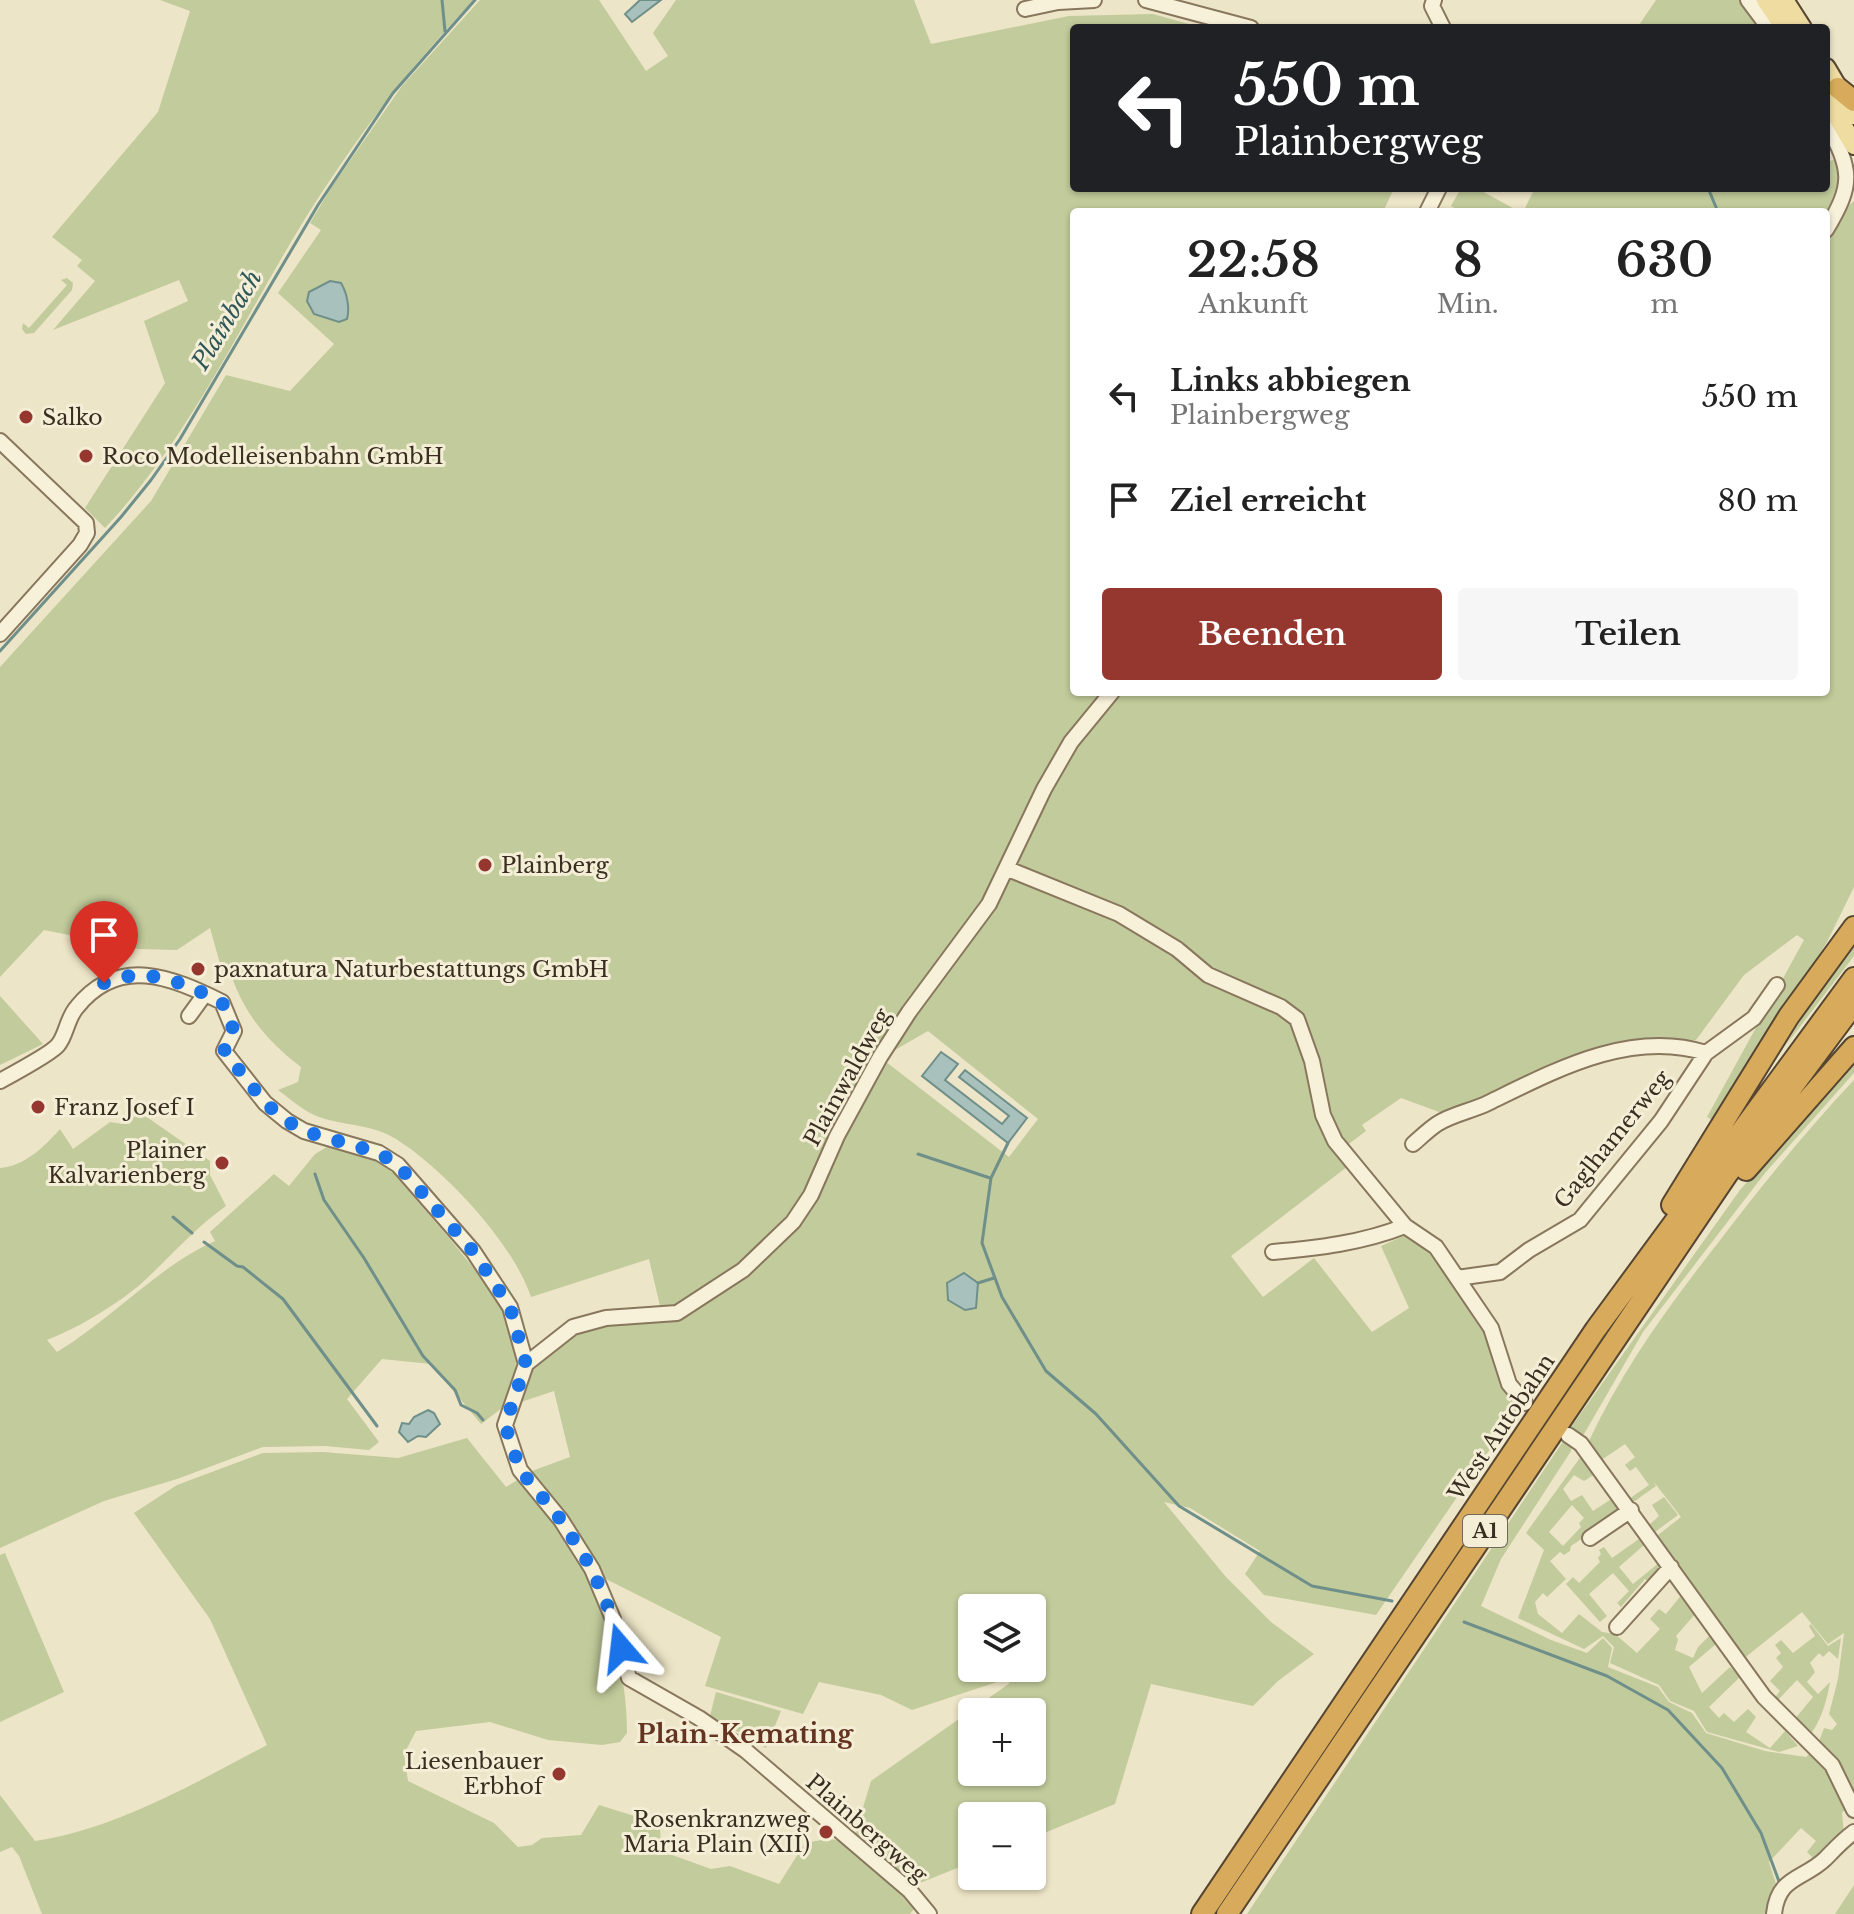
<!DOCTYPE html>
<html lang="de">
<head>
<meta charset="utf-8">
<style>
  :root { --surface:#fff; --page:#f6f6f6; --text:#222; --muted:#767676; --accent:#95372f }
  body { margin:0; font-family:"Libre Baskerville",serif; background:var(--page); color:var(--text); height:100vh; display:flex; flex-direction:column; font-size:30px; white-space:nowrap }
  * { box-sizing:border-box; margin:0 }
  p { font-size:26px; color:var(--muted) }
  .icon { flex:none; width:44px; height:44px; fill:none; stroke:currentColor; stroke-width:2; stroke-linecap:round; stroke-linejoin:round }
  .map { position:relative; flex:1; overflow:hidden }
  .drawer { position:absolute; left:1070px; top:208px; width:760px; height:488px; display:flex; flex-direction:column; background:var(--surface); border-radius:8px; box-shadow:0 2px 6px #0004 }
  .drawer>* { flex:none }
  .hud { position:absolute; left:1070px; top:24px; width:760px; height:168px; border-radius:8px; box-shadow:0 2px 6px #0004; background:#202124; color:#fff; overflow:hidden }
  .tools { position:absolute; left:958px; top:1594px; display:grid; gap:16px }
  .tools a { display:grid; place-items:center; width:88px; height:88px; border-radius:8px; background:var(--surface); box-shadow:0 2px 6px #0004; font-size:40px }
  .pin { position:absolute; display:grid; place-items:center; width:68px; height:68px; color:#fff; margin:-82px -34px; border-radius:50% 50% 50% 0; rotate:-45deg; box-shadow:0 0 8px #0007 }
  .pin .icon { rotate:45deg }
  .me { position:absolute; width:88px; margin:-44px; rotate:343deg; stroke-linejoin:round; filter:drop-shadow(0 0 6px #0008) }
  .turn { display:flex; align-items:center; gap:28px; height:168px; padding:0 32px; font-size:36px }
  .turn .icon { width:104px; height:104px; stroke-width:2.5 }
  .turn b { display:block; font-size:56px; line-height:68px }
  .eta { display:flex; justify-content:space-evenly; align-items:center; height:136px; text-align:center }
  .eta b { font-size:48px; font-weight:600; line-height:56px }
  .button { display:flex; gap:16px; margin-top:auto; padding:16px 32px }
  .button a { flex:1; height:92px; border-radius:8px; background:var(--accent); color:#fff; font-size:32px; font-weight:600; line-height:92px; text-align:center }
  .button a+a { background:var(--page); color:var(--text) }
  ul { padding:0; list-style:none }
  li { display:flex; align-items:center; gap:24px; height:104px; padding:0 32px }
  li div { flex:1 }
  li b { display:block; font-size:30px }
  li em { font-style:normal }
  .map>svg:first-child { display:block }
  .green { fill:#c2cb9b; fill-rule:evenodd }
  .water { fill:#a8c1bc; stroke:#6f8f8a; stroke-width:2 }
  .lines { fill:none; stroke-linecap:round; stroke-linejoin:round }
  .stream { stroke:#6f8f8a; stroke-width:3 }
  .minor-casing { stroke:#88775d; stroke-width:18 }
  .major-casing { stroke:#564531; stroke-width:22 }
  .highway-casing { stroke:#564531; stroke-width:24 }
  .minor { stroke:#f8f1da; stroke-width:14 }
  .major { stroke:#eedca1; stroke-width:18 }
  .highway { stroke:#d8ab5c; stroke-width:20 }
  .route { stroke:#1a73e8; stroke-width:14; stroke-dasharray:0 25.2 }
  .poi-dot { fill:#95372f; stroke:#f5eed7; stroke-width:3 }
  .labels { text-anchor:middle; stroke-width:6; stroke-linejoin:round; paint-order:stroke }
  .shield { fill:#f5eed7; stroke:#716857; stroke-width:2 }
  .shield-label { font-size:20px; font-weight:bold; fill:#392e20 }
  .poi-label { font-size:22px; fill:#392e20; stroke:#f5eed7; text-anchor:start }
  .street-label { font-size:22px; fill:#392e20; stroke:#f5eed7 }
  .water-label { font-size:24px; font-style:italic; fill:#305758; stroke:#f5eed7 }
  .quarter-label { font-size:26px; font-weight:bold; fill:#643421; stroke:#f5eed7 }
</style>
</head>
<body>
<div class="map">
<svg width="1854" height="1914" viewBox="0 0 1854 1914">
  <rect width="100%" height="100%" fill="#ede5c7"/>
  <path class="green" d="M 160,0 L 474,0 C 408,68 353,142 303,222 C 240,325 189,439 105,528 L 85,508 L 165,383 L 144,321 L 188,301 L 179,280 L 53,330 L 95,281 L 77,266 L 82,260 L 52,237 L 158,112 L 190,11 Z
    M 480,0 L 599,0 L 646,71 L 668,56 L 653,33 L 676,0 L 914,0 L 931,44 L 1069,16 L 1153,14 L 1203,28 L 1074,28 L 1074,188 L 1394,188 L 1383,212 L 1074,212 L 1074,692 L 1826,692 L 1826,212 L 1523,212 L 1535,188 L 1826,188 L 1826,154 L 1830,161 L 1844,156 L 1842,212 L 1854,201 L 1854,887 L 1827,942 L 1714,1121 L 1707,1117 L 1804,940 L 1797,935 L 1744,975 L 1696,1040 L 1609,1045 L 1442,1113 L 1401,1098 L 1362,1125 L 1366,1131 L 1342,1149 L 1352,1163 L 1231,1256 L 1263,1297 L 1314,1258 L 1372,1332 L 1409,1308 L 1381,1246 L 1408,1234 L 1432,1251 L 1471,1308 L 1490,1341 L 1503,1389 L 1519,1407 L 1376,1615 L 1264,1595 L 1245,1574 L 1260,1551 L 1190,1508 L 1164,1502 L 1226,1577 L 1271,1622 L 1314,1654 L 1278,1681 L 1253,1706 L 1151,1684 L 1115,1804 L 1032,1838 L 1032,1816 L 972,1816 L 972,1862 L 920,1883 L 911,1883 L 855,1834 L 871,1781 L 1010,1683 L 1003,1680 L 912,1710 L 881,1695 L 819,1682 L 803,1714 L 705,1686 L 721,1637 L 604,1578 L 592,1583 C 613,1636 627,1675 627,1733 L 620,1742 L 602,1745 L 548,1740 L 490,1722 L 416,1731 L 404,1754 L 408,1781 L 494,1823 L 518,1847 L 532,1845 L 542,1838 L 581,1835 L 599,1805 L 660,1824 L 661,1851 L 711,1869 L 730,1866 L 779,1884 L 805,1843 C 813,1842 823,1839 831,1839 C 856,1842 898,1890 914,1909 L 910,1914 L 42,1914 L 19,1856 L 12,1847 L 0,1852 L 0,1795 L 35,1841 C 116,1829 195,1783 267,1745 L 210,1619 L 134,1513 L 177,1485 L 263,1453 L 323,1452 L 398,1458 L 467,1438 L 506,1487 L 532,1471 L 570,1457 L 554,1391 L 518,1403 C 520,1395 522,1386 525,1378 C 554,1322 622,1320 676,1313 L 660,1306 L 649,1259 L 531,1297 C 513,1243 445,1170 396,1139 C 372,1124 345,1126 319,1117 C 305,1112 290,1099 278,1090 L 298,1082 L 301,1067 C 269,1043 246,1016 232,978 L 223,974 L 210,928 L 177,950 L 139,949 L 44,930 L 0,977 L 0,667 L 151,501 L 226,375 L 290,391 L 334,344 L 278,293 L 321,230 L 310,223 L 331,188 L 402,86 ZM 928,1031 L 1038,1119 L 1009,1157 L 881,1058 ZM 972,1608 L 1032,1608 L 1032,1668 L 972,1668 ZM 972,1712 L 1032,1712 L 1032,1772 L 972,1772 Z
    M 1656,0 L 1749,0 L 1769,28 L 1637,28 Z
    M 1461,188 L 1478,189 L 1520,212 L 1461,212 L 1451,206 Z
    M 67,278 L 73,283 L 72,290 L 34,333 L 26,334 L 22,329 L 23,323 L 29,328 L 67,285 L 61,280 Z
    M 1854,940 L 1854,956 L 1786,1045 L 1827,976 Z
    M 0,996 L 43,1044 L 0,1065 Z
    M 1854,1062 L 1854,1073 L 1765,1173 L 1643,1332 L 1584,1434 L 1577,1438 L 1569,1430 L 1740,1190 Z
    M 1854,1080 L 1854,1811 L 1847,1807 L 1842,1813 L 1844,1834 L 1815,1860 L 1807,1852 L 1816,1841 L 1801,1828 L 1769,1862 L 1776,1884 L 1771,1914 L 1247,1914 L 1564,1440 L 1571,1445 L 1571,1451 L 1501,1559 L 1481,1606 L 1551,1640 L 1587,1653 L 1603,1638 L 1612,1648 L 1608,1667 L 1658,1687 L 1669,1702 L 1692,1713 L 1706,1733 L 1765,1751 L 1806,1757 L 1817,1747 L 1824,1728 L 1832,1730 L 1837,1724 L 1829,1714 L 1838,1679 L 1844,1633 L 1828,1644 L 1802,1612 L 1742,1660 L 1707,1614 L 1658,1535 L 1681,1517 L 1654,1482 L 1656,1486 L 1632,1503 L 1629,1499 L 1649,1485 L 1636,1467 L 1630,1471 L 1625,1465 L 1635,1457 L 1625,1444 L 1600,1461 L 1588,1443 C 1623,1368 1670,1304 1721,1239 C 1763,1184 1806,1131 1854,1080 Z
    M 141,1113 L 210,1161 L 210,1175 L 226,1206 C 196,1227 171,1256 143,1282 C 118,1304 78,1328 47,1340 L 57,1352 C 112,1319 157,1267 215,1241 L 210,1232 L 274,1174 L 289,1186 L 315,1154 L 327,1147 L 346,1149 L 370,1156 L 393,1173 L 450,1239 L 501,1302 L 512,1330 L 516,1362 L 514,1381 L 506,1405 L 481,1424 L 431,1364 L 382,1359 L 347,1399 L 379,1442 L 369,1450 L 325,1446 L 263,1447 L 177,1479 L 104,1501 L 0,1548 L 0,1168 C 25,1166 44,1147 60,1129 L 73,1149 L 110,1122 L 122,1124 Z
    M 1582,1455 L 1598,1472 L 1584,1481 L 1574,1475 L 1563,1489 L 1571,1501 L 1582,1495 L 1593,1511 L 1616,1496 L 1624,1510 L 1571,1546 L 1570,1551 L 1564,1555 L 1560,1552 L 1550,1561 L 1566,1579 L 1547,1597 L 1543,1593 L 1535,1602 L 1538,1614 L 1562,1633 L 1579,1614 L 1602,1632 L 1615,1634 L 1637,1653 L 1660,1629 L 1650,1619 L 1659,1609 L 1666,1614 L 1683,1593 L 1696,1613 L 1676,1636 L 1678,1640 L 1675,1650 L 1693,1658 L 1698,1647 L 1712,1633 L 1716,1644 L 1689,1667 L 1702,1693 L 1730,1667 L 1740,1677 L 1709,1707 L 1719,1718 L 1724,1713 L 1734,1722 L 1748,1709 L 1756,1717 L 1746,1732 L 1770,1748 L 1785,1731 L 1798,1746 L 1779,1752 L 1707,1732 L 1694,1711 L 1670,1701 L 1659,1685 L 1610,1663 L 1614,1647 L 1603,1636 L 1584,1649 L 1518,1618 L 1544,1550 L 1526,1533 ZM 1572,1505 L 1584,1518 L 1579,1523 L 1581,1527 L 1563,1546 L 1549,1532 Z
    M 1664,1497 L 1678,1515 L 1655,1532 L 1650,1524 L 1659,1516 L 1652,1505 Z
    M 1639,1539 L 1644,1545 L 1619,1567 L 1633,1584 L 1660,1562 L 1665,1566 L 1650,1583 L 1645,1579 L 1621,1607 L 1617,1603 L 1629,1591 L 1613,1573 L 1589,1594 L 1607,1616 L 1600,1622 L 1566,1584 L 1573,1577 L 1579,1583 L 1600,1562 L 1598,1558 L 1601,1554 L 1599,1550 L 1604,1547 L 1612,1558 Z
    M 5,1553 L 64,1692 L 0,1722 L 0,1555 Z
    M 1811,1624 L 1828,1646 L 1841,1638 L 1838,1659 L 1829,1651 L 1823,1657 L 1819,1653 L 1810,1663 L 1815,1672 L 1807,1682 L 1818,1694 L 1830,1682 C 1827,1701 1820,1725 1807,1738 L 1794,1720 L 1813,1697 L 1797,1680 L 1776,1702 L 1773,1700 L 1780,1691 L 1770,1681 L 1783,1667 L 1776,1658 L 1781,1653 L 1775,1645 L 1781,1640 L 1793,1653 L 1815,1636 L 1809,1626 Z
    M 716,1692 L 781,1711 L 766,1748 L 710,1716 Z
    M 1854,1885 L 1854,1914 L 1835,1914 Z"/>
  <path class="water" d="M 640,0 L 661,0 L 632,22 L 625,14 Z
    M 330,281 L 341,283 C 347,293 350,308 347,319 L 339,322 L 314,314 L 307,301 L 309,292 Z
    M 941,1052 L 958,1064 L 945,1080 L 1002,1124 L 1009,1116 L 959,1077 L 965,1070 L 1027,1118 L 1008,1143 L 922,1076 Z
    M 964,1273 L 978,1283 L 976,1308 L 965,1310 L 948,1300 L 947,1283 Z
    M 428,1410 L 434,1413 L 440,1424 L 426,1437 L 418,1436 L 408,1442 L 399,1432 L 402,1423 L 409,1424 L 414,1417 Z"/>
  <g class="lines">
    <path class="stream" d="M 442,0 L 445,31
      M 1708,188 L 1718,212
      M 0,651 L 121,517 L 151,480 L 180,439 L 318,205 L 393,93 L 475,0
      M 1008,1143 L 991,1178 L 982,1243 L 1002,1297 L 1046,1371 L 1096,1414 L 1179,1506 L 1312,1586 L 1392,1601
      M 918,1154 L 990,1178
      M 315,1174 L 324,1200 L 364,1258 L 423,1356 L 455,1390 L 461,1405 L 477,1413 L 483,1420
      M 173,1217 L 192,1233
      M 204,1242 L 237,1266 L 243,1267 L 283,1299 L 377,1426
      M 978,1283 L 994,1278
      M 1464,1622 L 1607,1676 L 1668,1710 L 1722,1768 L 1761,1833 L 1780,1884"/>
    <defs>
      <path id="minor" d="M 1146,0 L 1251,28
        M 1434,0 L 1432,6 L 1443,28
        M 1748,0 L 1769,28
        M 1025,9 L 1058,2 L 1094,0
        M 1826,122 C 1852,171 1854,183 1826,230
        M 1427,212 L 1439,188
        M 0,441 L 86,523 L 87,533 L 80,545 L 0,634
        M 1008,869 L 1119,914 L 1177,949 L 1208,975 L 1281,1007 L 1297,1019 L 1312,1061 L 1323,1115 L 1335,1141 L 1405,1226 L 1436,1247 L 1491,1328 L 1509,1384 L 1525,1403
        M 189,1016 L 205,994
        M 0,1081 C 11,1075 52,1053 58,1045 C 66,1036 67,1018 77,1007 C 119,955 171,977 222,1002 L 234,1031 L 224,1051 L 265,1103 L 287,1121 L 304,1131 L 379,1153 L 398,1165 L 473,1251 L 510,1307 L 526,1364 L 505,1425 L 520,1470 L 561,1520 L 592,1569 L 613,1619 L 629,1678 L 699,1718 L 745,1750 L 910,1891 L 929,1914
        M 1413,1144 C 1420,1138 1428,1130 1437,1124 C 1452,1114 1472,1111 1488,1103 C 1554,1071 1630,1029 1706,1053
        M 1273,1252 C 1318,1248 1362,1243 1405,1226
        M 1457,1278 L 1500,1272 L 1529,1250 L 1580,1220 L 1661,1121 L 1706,1053 L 1754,1018 L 1777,985
        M 526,1364 L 573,1327 L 606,1318 L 677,1313 L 743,1270 L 793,1222 L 811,1195 L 837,1136 L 880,1057 L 909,1012 L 989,904 L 1044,789 L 1071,742 L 1112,692
        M 1568,1435 L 1581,1444 L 1764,1697 L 1832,1765 L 1854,1810
        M 1590,1538 L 1631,1510
        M 1617,1627 L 1671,1567
        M 1774,1914 C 1778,1876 1803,1880 1825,1859 C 1835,1849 1843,1840 1854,1832"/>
      <path id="major" d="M 1766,0 L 1785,28
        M 1784,0 L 1802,28
        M 1826,68 L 1854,115
        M 1826,97 L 1854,145"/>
      <path id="highway" d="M 1838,88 L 1854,101
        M 1746,1170 L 1854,1047
        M 1672,1205 L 1789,1016 L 1854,927
        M 1202,1914 L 1596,1329 L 1854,978
        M 1227,1914 L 1728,1173 L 1854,1004"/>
    </defs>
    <use href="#minor" class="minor-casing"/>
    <use href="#major" class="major-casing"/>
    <use href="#highway" class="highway-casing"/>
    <use href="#minor" class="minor"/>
    <use href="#major" class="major"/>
    <use href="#highway" class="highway"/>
  </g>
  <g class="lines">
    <path class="route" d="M 104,983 C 146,965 183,983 222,1002 L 234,1031 L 224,1051 L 265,1103 L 287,1121 L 304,1131 L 379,1153 L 398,1165 L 473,1251 L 510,1307 L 526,1364 L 505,1425 L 520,1470 L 561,1520 L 592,1569 L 613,1619 L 621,1648"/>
  </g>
  <g class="poi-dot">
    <circle cx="26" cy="417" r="8"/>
    <circle cx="86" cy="456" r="8"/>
    <circle cx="485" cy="865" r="8"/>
    <circle cx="198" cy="969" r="8"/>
    <circle cx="38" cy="1107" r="8"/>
    <circle cx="222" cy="1163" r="8"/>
    <circle cx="559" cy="1774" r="8"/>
    <circle cx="826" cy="1832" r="8"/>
  </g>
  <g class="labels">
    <rect class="shield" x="1463" y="1515" width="44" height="32" rx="6"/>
    <g class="shield-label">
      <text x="1485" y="1538">A1</text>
    </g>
    <g class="poi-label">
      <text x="42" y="425">Salko</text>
      <text x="102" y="464">Roco Modelleisenbahn GmbH</text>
      <text x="501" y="873">Plainberg</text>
      <text x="214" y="977">paxnatura Naturbestattungs GmbH</text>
      <text x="54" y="1115">Franz Josef I</text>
      <text x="206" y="1158" text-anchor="end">Plainer<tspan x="206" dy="25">Kalvarienberg</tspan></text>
      <text x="543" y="1769" text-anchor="end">Liesenbauer<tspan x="543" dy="25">Erbhof</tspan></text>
      <text x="810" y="1827" text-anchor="end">Rosenkranzweg<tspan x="810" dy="25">Maria Plain (XII)</tspan></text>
    </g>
    <g class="street-label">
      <text transform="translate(847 1077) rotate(-61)" y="8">Plainwaldweg</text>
      <text transform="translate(1612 1139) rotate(-51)" y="8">Gaglhamerweg</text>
      <text transform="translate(1501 1427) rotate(-56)" y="8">West Autobahn</text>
      <text transform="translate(867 1828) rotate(41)" y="8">Plainbergweg</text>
    </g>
    <g class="water-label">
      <text transform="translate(227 320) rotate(-59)" y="8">Plainbach</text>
    </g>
    <g class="quarter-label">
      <text x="745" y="1743">Plain-Kemating</text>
    </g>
  </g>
</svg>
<div class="tools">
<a><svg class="icon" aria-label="layers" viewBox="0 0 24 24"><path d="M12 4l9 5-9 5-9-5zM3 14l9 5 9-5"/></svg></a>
<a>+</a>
<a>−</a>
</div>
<div class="pin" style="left:104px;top:983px;background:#d93025"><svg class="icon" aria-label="arrive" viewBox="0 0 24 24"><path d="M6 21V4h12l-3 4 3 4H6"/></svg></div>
<svg class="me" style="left:621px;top:1648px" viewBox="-20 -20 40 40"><path d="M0-17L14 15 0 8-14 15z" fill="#1a73e8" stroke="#fff" stroke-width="4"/></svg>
<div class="hud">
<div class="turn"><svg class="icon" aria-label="left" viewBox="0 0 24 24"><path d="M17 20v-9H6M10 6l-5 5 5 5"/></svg><div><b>550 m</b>Plainbergweg</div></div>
</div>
<section class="drawer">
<div class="eta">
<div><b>22:58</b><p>Ankunft</p></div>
<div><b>8</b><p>Min.</p></div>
<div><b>630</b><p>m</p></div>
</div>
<ul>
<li><svg class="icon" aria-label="left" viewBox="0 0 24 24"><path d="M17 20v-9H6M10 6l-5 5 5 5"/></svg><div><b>Links abbiegen</b><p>Plainbergweg</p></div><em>550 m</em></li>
<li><svg class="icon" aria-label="arrive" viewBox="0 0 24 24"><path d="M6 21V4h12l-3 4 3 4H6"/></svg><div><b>Ziel erreicht</b></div><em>80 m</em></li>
</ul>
<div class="button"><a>Beenden</a><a>Teilen</a></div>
</section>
</div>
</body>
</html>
